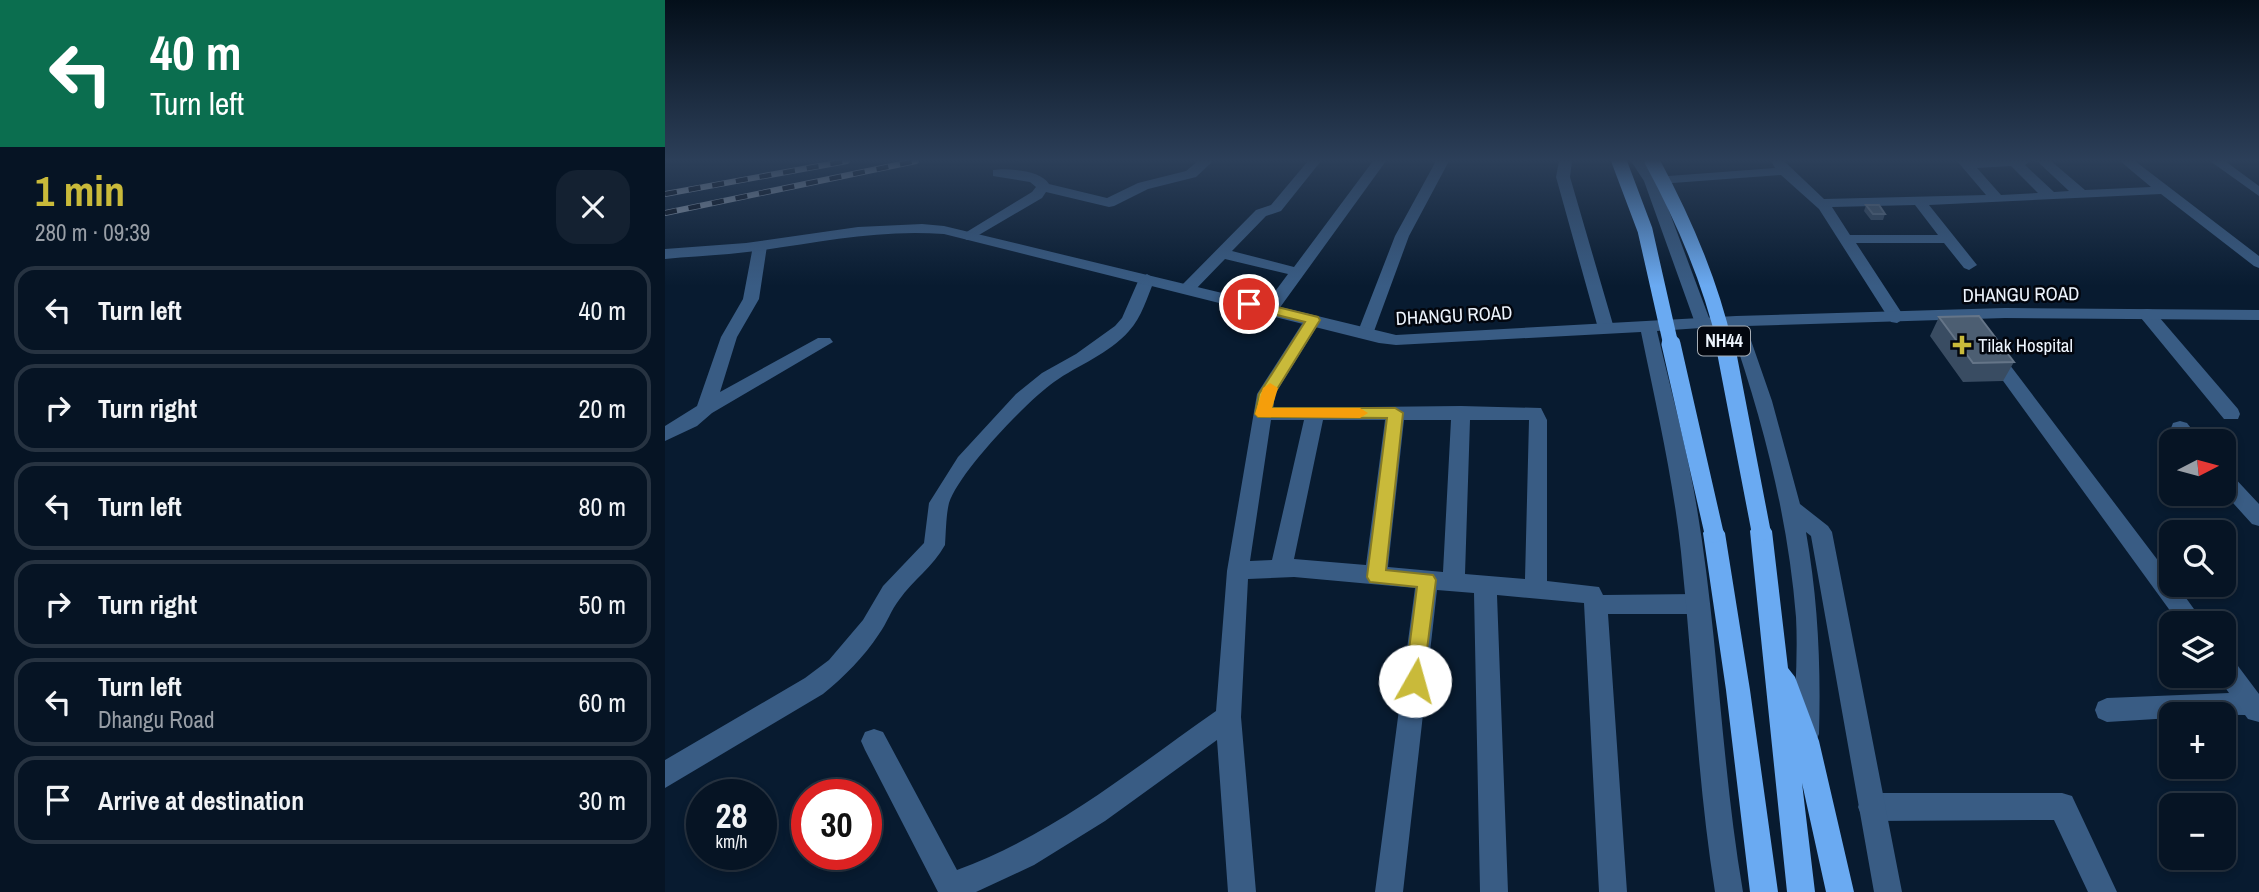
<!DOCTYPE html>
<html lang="en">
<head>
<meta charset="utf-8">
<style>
  :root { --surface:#061424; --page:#142131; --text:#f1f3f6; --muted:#989ea6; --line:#273341; --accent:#c9ba3a }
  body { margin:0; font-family:"Archivo Narrow",sans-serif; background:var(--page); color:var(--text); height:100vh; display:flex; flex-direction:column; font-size:26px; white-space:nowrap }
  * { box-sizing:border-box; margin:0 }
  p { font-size:23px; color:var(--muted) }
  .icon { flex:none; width:38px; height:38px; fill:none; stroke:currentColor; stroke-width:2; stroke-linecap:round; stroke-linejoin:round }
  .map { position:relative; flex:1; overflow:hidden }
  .details { display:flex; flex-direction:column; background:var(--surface); width:665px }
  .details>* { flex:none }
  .banner { background:#0b6e4f; color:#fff; overflow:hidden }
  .needle { width:46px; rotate:84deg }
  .tools { position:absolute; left:1494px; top:429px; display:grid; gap:14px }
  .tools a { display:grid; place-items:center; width:77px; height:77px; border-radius:14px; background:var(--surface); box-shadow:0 4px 10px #0003,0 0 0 2px var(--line); font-size:35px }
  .speed { position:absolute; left:21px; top:779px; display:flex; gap:14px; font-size:35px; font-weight:700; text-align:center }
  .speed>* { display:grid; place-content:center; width:91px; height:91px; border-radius:50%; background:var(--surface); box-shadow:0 4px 10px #0003,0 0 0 2px var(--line); line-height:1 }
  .speed small { font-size:18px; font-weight:400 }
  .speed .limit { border:10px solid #d22; background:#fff; color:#111 }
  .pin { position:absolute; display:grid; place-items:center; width:60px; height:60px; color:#fff; margin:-30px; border:4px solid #fff; border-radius:50%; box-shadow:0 2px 7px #0007 }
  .me { position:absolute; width:77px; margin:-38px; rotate:7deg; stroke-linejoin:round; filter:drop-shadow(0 0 5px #0008) }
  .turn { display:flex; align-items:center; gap:24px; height:147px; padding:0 35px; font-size:32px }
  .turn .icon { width:91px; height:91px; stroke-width:2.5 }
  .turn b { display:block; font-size:49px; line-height:60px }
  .round { display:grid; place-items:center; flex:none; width:74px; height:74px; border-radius:21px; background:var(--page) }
  .headline { display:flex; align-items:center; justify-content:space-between; height:119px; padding:0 35px }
  h1 { font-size:42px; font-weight:800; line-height:52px; color:var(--accent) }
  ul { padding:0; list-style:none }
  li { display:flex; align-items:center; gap:21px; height:88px; margin:0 14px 10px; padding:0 21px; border:4px solid var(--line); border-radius:21px }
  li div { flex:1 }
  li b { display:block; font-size:26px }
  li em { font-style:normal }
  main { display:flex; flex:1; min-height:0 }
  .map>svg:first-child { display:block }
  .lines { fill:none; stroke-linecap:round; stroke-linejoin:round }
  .minor { fill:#395c84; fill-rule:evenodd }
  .tertiary { fill:#395c84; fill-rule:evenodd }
  .trunk { fill:#6aaaf2; fill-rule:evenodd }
  .rail-casing { stroke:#9ea9b7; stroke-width:6 }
  .rail { stroke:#02060e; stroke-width:4.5; stroke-dasharray:12; stroke-linecap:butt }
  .trunk-bridge-far1 { stroke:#6aaaf2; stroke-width:15 }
  .trunk-bridge { stroke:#6aaaf2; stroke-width:19 }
  .wall { fill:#394c62 }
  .building { fill:#4c5e72; stroke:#657588; stroke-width:2 }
  .route { fill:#c9ba3a; stroke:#837926; stroke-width:2 }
  .slow { fill:#f59e0b }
  .poi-dot { fill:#c9ba3a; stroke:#02060e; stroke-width:2.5 }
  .labels { text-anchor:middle; stroke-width:5; stroke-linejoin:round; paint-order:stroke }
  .shield { fill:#02060e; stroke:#a6adb5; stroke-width:2 }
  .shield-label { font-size:18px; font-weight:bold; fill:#edf4fd }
  .street-label { font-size:19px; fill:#edf4fd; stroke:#02060e }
  .poi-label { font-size:19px; fill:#edf4fd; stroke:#02060e; text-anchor:start }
</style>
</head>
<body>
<main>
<section class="details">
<div class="banner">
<div class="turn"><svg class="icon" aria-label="left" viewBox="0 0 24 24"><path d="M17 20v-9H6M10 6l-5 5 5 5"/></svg><div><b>40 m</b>Turn left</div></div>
</div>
<div class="headline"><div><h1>1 min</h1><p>280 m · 09:39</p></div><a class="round"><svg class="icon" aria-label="close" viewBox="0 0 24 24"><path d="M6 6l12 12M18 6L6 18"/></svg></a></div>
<ul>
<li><svg class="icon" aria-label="left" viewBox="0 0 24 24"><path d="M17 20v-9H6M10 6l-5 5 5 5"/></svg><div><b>Turn left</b></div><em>40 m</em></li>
<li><svg class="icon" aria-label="right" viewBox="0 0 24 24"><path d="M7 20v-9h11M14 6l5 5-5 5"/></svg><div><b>Turn right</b></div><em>20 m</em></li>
<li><svg class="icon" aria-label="left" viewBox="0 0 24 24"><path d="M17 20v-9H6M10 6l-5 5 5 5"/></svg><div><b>Turn left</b></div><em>80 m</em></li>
<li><svg class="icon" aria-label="right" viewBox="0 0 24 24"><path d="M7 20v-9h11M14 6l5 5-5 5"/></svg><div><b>Turn right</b></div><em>50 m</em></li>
<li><svg class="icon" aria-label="left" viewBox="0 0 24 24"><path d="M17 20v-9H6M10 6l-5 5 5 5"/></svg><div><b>Turn left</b><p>Dhangu Road</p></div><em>60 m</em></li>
<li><svg class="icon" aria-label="arrive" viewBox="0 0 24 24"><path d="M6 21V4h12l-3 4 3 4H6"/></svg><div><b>Arrive at destination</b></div><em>30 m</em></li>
</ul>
</section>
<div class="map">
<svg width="1594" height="892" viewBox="0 0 1594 892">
  <rect width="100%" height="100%" fill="#081b30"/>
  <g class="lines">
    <path class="minor" d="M 533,161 L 548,161 L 531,177 L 483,189 L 449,206 L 444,207 L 381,192 L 377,198 L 307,239 L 302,240 L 295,236 L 367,192 L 371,187 L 365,182 L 328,176 L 328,170 C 343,168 376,170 384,184 L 442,198 L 473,183 L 521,171 Z
      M 643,161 L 656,161 L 616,211 L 601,216 L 567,251 L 629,267 L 708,161 L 721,161 L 611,313 L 605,314 L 597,309 L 623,274 L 560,259 L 528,292 L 516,292 L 514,289 L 516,286 L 591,210 L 606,205 Z
      M 771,161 L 784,161 L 744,236 L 708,334 L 706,338 L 694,338 L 692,334 L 730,236 Z
      M 894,161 L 907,161 L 905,177 L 949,328 L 947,332 L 941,333 L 933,328 L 891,177 Z
      M 966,161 L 979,161 L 990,177 L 1110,168 L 1106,161 L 1119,161 L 1159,199 L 1321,195 L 1292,161 L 1365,161 L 1360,165 L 1389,192 L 1404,191 L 1372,161 L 1386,161 L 1420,190 L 1486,187 L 1455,161 L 1470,161 L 1594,256 L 1594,268 L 1589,266 L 1496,194 L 1264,205 L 1312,265 L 1304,270 L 1299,268 L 1279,243 L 1191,243 L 1240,318 L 1232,323 L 1226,322 L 1154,209 L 1116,175 L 994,184 L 1046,323 L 1038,328 L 1030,323 L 979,181 ZM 1346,166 L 1373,193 L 1336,195 L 1312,168 ZM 1250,205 L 1273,235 L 1185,235 L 1167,207 Z
      M 1545,161 L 1560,161 L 1594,186 L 1594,196 Z
      M 95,242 L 102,246 L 94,299 L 72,337 L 55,392 L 153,338 L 165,338 L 168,342 L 47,413 L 32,426 L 0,441 L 0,426 L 32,406 L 56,337 L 78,299 L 88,246 Z
      M 482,274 L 490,279 C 482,297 477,317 464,331 C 444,354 413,365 389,382 C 362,401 294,472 284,503 C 281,515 281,532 280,545 C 268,567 248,580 234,600 C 226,610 222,623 214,634 C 199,657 179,677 158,694 L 0,788 L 0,760 L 140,678 L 164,660 L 198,620 L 218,586 L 259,543 L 264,503 L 293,457 L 351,394 L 377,373 L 411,354 L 450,326 L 457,318 L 474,279 Z
      M 1482,309 L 1488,310 L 1573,409 L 1575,414 L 1573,419 L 1559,419 L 1476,318 L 1474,314 L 1476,310 Z
      M 648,315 L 656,320 L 610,394 L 608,408 L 796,406 L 876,408 L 882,420 L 882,581 L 934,587 L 938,595 L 1032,594 L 1040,597 L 1043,604 L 1040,611 L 1032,614 L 943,614 L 962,892 L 934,892 L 919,603 L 832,595 L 843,892 L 815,892 L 809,593 L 772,590 L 738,892 L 710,892 L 750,588 L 629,577 L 583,579 L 576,717 L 591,892 L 563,892 L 552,740 L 440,821 L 369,865 L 311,892 L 273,892 L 200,750 L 196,741 L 200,732 L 209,729 L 218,732 L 292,870 C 388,835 468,769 551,711 L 562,571 L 592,394 L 642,316 ZM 606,420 L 639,420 L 607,560 L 585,561 ZM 658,420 L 720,420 L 701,565 L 629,559 ZM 739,420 L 786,420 L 778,572 L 723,567 ZM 805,420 L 864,420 L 860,579 L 800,574 Z
      M 1326,346 L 1332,348 L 1507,579 L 1507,584 L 1511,584 L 1539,623 L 1514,623 L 1320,356 L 1317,352 L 1320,348 Z
      M 1515,421 L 1522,423 L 1536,441 L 1515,441 L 1506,428 L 1508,423 Z
      M 1559,472 L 1566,474 L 1594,504 L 1594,526 L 1587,524 L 1559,493 Z
      M 1559,655 L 1567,658 L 1594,694 L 1594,722 L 1583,719 L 1580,715 L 1507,714 L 1507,718 L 1442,722 L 1433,718 L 1430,710 L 1433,702 L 1442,698 L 1564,693 L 1552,676 L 1559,676 Z
      M 1207,793 L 1397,793 L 1407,796 L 1452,892 L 1423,892 L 1389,820 L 1207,821 L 1197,817 L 1193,807 L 1197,797 Z"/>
    <path class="tertiary" d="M 257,224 L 279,226 L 731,335 L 1071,316 L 1340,308 L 1594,310 L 1594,320 L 1340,318 L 1081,326 L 1107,401 L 1135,504 L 1163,526 L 1167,532 L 1237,892 L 1209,892 L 1146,536 L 1141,532 C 1153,600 1156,665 1154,734 L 1150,743 L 1141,746 L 1132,743 L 1128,734 C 1130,695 1133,656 1131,617 C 1123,517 1098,421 1065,326 L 992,331 C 1004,382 1018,434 1028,486 C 1053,620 1055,758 1078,892 L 1050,892 C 1032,779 1028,665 1016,552 C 1008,478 991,405 976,332 L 731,345 L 714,343 L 279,234 C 215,229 155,242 91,251 C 61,255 30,256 0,259 L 0,249 L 81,243 L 193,227 Z"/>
    <path class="trunk" d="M 1096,523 L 1103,525 L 1107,531 L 1123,668 L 1130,677 L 1154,741 L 1189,892 L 1161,892 L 1137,783 L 1150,892 L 1122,892 L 1085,531 L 1089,525 Z
      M 1049,525 L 1056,527 L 1060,533 L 1085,690 L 1113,892 L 1085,892 L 1061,690 L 1038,533 L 1042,527 Z"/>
    <defs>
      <path id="rail" d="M 0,194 L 182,161
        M 0,213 L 251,161"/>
    </defs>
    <use href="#rail" class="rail-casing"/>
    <use href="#rail" class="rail"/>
    <path class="trunk-bridge-far1" d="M 954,161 L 980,230 L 1006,345
      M 987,161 C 1019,220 1045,280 1060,345"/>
    <path class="trunk-bridge" d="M 1006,344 L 1049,533
      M 1060,344 L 1096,531"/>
  </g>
  <path class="wall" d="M 1201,205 L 1220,214 L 1218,220 L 1206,220 L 1199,211 Z
    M 1274,317 L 1349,362 L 1338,381 L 1298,382 L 1265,336 Z"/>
  <path class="building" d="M 1201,205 L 1214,205 L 1220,214 L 1208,214 Z
    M 1314,316 L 1349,362 L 1308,363 L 1274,317 Z"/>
  <linearGradient id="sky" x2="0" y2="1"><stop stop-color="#040f1a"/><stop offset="0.56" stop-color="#2c3f59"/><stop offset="1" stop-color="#2c3f59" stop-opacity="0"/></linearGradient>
  <rect width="1594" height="286" fill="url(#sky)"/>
  <path class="route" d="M 584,300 L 653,317 L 655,320 L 609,394 L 607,408 L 730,408 L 738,413 L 721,570 L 768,575 L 771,580 L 757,688 L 750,690 L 743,688 L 740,681 L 752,587 L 705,582 L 702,577 L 722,418 L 593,417 L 590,414 L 594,394 L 640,322 L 579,307 L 579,301 Z"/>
  <path class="slow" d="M 605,383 L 613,388 L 607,408 L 695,408 L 703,413 L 695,418 L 593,417 L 590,414 L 598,388 Z"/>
  <path class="poi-dot" d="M1293.5 334.5h7v7h7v7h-7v7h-7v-7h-7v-7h7z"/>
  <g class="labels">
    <rect class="shield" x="1033" y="326.5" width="52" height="29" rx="5"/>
    <g class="shield-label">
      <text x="1059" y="347">NH44</text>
    </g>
    <g class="street-label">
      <text transform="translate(1356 294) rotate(-1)" y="7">DHANGU ROAD</text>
      <text transform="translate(789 315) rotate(-3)" y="7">DHANGU ROAD</text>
    </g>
    <g class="poi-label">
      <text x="1313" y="352">Tilak Hospital</text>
    </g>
  </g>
</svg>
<div class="tools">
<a><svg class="needle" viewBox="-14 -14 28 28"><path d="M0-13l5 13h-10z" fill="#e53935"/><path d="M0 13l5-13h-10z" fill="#989ea6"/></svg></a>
<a><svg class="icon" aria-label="search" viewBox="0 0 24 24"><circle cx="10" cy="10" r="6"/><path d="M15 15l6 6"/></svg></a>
<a><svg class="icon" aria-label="layers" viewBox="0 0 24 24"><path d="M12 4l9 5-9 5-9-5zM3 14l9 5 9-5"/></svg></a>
<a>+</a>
<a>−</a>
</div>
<div class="speed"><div>28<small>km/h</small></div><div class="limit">30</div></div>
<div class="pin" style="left:584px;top:304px;background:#d93025"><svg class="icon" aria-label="arrive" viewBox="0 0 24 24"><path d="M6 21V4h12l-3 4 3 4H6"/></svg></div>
<svg class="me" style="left:750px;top:681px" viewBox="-20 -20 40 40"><circle r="19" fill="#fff"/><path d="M0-13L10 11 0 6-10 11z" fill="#c9ba3a"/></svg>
</div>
</main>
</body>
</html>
